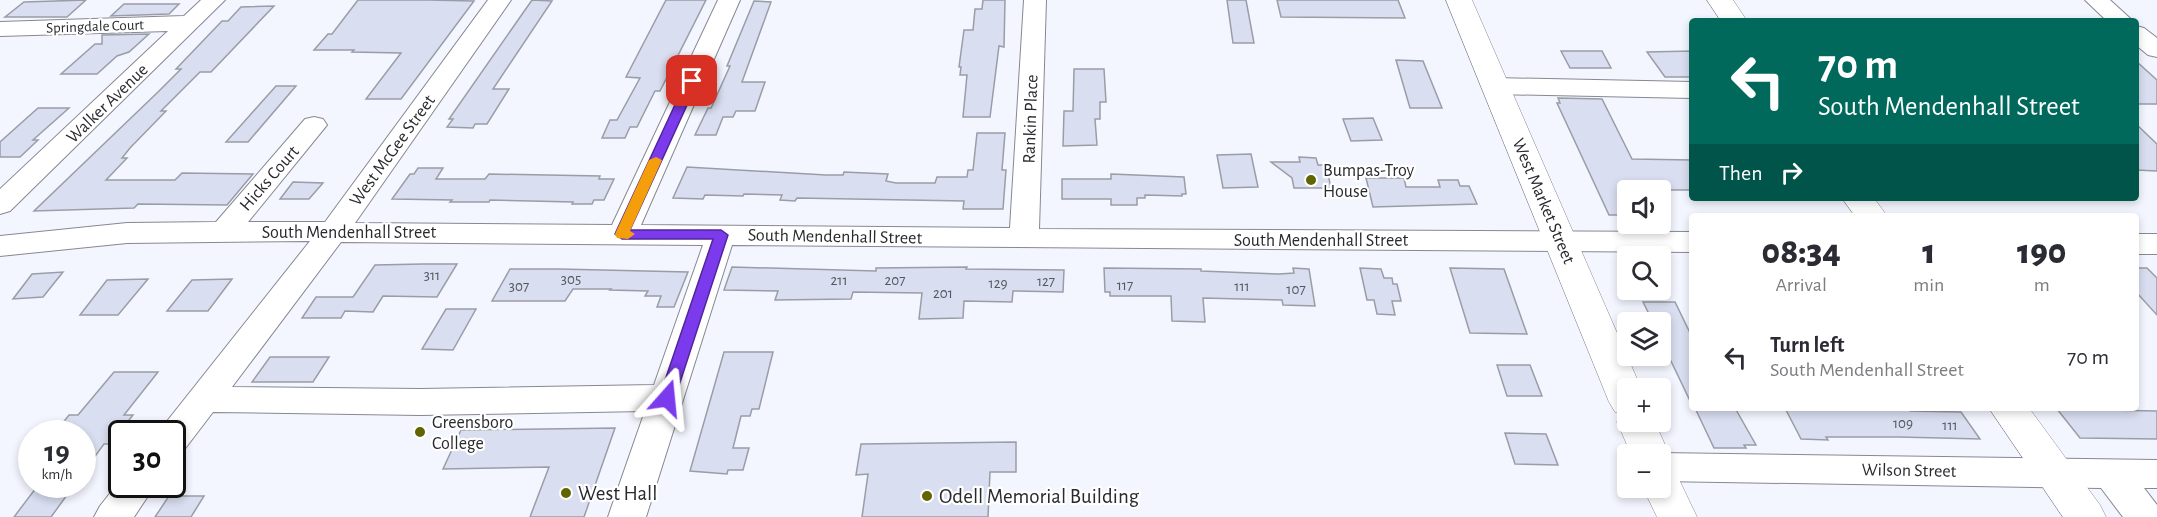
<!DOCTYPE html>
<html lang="en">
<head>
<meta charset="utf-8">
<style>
  :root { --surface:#fff; --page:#f2f2f3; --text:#2b2b33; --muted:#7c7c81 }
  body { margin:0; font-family:"Alegreya Sans",sans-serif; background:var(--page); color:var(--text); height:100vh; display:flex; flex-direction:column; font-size:22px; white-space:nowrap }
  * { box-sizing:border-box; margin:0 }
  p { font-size:20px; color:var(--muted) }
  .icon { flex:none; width:33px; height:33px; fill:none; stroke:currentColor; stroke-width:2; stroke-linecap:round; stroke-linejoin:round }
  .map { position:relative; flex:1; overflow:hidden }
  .side { position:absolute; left:1689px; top:213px; width:450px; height:198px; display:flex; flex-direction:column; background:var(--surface); border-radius:6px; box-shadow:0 3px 9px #0003 }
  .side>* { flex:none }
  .hud { position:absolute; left:1689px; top:18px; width:450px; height:183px; border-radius:6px; box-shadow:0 3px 9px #0003; background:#00695c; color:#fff; overflow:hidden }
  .tools { position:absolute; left:1617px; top:180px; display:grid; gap:12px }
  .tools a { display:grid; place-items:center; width:54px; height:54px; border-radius:6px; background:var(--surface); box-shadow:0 3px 9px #0003; font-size:30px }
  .speed { position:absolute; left:18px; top:420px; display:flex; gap:12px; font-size:30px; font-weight:700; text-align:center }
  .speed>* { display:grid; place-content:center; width:78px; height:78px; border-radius:50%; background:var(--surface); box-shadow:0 3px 9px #0003; line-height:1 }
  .speed small { font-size:15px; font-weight:400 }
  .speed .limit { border:3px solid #111; border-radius:9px; background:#fff; color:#111 }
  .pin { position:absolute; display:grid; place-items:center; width:51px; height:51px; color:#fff; margin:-26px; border-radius:12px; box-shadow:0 3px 9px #0006 }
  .me { position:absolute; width:66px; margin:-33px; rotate:18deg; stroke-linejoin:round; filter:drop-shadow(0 0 4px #0008) }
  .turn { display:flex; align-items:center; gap:21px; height:126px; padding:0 30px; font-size:27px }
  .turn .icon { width:78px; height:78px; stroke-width:2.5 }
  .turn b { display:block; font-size:42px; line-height:51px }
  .then { display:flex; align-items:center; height:57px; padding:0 30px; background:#0003; gap:12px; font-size:22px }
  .eta { display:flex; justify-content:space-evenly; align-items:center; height:102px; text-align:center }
  .eta b { font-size:36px; font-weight:800; line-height:42px }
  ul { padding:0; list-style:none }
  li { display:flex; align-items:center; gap:18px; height:84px; padding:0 30px }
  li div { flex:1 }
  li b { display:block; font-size:22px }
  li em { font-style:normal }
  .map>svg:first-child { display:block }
  .building { fill:#d9def0; stroke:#9a9da7; stroke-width:1.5 }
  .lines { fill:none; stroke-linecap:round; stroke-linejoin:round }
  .minor-casing { stroke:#868892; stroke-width:2 }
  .major-casing { stroke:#868892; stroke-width:1 }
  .minor { fill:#fff; fill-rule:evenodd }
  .major { fill:#fff; fill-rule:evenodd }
  .route { fill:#7c3aed; stroke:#51269a; stroke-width:1.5 }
  .slow { fill:#f59e0b }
  .poi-dot { fill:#606500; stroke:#fff; stroke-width:2 }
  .labels { text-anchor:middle; stroke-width:4.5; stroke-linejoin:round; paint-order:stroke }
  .far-street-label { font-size:15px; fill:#292a2e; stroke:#fff }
  .number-label { font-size:15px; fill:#55575e }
  .street-label { font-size:18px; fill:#292a2e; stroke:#fff }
  .poi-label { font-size:18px; fill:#292a2e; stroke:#fff; text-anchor:start }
  .near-poi-label { font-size:21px; fill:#292a2e; stroke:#fff; text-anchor:start }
</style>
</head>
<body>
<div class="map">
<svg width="2157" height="517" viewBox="0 0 2157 517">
  <rect width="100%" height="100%" fill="#f4f6ff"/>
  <path class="building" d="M 86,0 L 67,17 L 5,17 L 24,2 Z
    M 358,0 L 428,0 L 474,1 L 401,99 L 366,99 L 401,53 L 352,52 L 354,50 L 314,50 L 328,34 L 332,34 Z
    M 532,0 L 552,1 L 493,89 L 509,89 L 487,124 L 475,124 L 473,128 L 447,127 L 453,119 L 449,119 Z
    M 666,0 L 706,0 L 660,91 L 655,91 L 637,127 L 630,127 L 625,138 L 602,138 L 610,120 L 617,120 L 640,78 L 626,77 Z
    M 983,0 L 1005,0 L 1004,47 L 999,46 L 990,117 L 963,117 L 967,75 L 960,75 L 961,67 L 959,67 L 964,30 L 973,30 L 975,9 L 982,9 Z
    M 1227,0 L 1246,0 L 1254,43 L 1233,43 Z
    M 1277,0 L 1398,0 L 1405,18 L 1281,17 Z
    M 754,1 L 771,2 L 742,82 L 765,82 L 755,111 L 736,111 L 733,117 L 723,117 L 716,135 L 695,135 L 708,108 L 711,108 L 730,66 L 727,66 Z
    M 124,4 L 179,4 L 169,14 L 111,16 Z
    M 274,6 L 211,72 L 200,72 L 161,111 L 166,111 L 130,148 L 122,158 L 127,158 L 106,180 L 175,180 L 182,173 L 253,174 L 227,205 L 138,204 L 134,208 L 34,211 L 158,92 L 181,69 L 176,69 L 222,21 L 228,21 L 241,7 Z
    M 149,34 L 129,52 L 117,56 L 97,74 L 61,74 L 95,44 L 102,44 L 102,35 Z
    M 1561,51 L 1602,51 L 1611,68 L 1570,68 Z
    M 1692,51 L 1692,77 L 1665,77 L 1647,52 Z
    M 1396,60 L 1423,61 L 1442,108 L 1410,108 Z
    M 2136,61 L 2157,80 L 2157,104 L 2136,104 Z
    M 1074,69 L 1104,69 L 1106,102 L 1100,102 L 1100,119 L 1095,119 L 1097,145 L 1063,146 L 1064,111 L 1073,111 Z
    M 276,86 L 296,86 L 248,142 L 226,142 Z
    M 1558,98 L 1602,99 L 1632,159 L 1692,160 L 1692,190 L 1628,190 L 1628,215 L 1609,215 L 1557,103 L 1560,103 Z
    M 38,108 L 69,108 L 33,140 L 38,140 L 20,157 L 0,157 L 0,142 Z
    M 1373,118 L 1382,140 L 1351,141 L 1343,119 Z
    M 2136,124 L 2157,144 L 2157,171 L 2136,170 Z
    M 977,133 L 1005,133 L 1002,170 L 1006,170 L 1003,209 L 963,209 L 964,201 L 797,198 L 795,201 L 780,200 L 782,195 L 744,194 L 743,196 L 705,195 L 703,199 L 673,198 L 687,167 L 826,175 L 843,175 L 844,172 L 888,174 L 886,181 L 896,183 L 935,183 L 937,177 L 967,177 L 968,170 L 973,170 Z
    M 1251,154 L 1258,187 L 1223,188 L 1217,155 Z
    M 1299,157 L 1316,158 L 1318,165 L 1326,165 L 1331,188 L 1294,188 L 1292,178 L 1271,162 L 1300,162 Z
    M 418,168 L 443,168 L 436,179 L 485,179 L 489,174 L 600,176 L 599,179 L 614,179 L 604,200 L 594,200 L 592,204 L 572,204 L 573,202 L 490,200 L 489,202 L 450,202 L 452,200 L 392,199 L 410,174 L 414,174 Z
    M 1111,174 L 1184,177 L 1186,194 L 1182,194 L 1182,196 L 1145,195 L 1145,198 L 1137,198 L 1137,205 L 1111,205 L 1111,199 L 1062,199 L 1062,179 L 1111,179 Z
    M 1366,178 L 1404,178 L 1406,187 L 1440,187 L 1438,180 L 1458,180 L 1460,186 L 1469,186 L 1477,204 L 1373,207 Z
    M 293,182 L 323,183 L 309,199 L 280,199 Z
    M 422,264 L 457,264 L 437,297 L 383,296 L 373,312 L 345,311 L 341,318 L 302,318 L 316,297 L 353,297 L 375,265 Z
    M 732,267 L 876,271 L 876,268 L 967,267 L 966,269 L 1064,270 L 1063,292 L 1013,291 L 1012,302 L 964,301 L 963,318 L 919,319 L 922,293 L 853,292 L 851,299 L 775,300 L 778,291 L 724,290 Z
    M 1104,268 L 1201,269 L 1201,271 L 1279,274 L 1294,273 L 1293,268 L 1309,269 L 1315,306 L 1283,305 L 1282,300 L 1203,298 L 1205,322 L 1172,321 L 1171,296 L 1110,296 L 1110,292 L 1105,292 Z
    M 1360,268 L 1381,269 L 1384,278 L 1392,278 L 1393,284 L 1397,284 L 1401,301 L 1392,301 L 1395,315 L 1377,314 L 1374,300 L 1367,300 Z
    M 1450,268 L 1504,269 L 1527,334 L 1470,333 Z
    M 2136,268 L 2147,268 L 2157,278 L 2157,315 L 2136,292 Z
    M 510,269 L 559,269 L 688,272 L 674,307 L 657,307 L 661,296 L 645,296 L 648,291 L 610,290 L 611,289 L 573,289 L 565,301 L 492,301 Z
    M 63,272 L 43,297 L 13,299 L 32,274 Z
    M 148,279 L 118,315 L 80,315 L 107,280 Z
    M 232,279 L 208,311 L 167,311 L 192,280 Z
    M 1643,302 L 1675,302 L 1692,337 L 1692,405 L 1660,338 L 1660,322 L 1653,322 Z
    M 446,309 L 476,309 L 453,350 L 422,349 Z
    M 724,352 L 773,352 L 759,409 L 752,409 L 750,416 L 741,416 L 733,448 L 749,448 L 743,470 L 728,470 L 727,474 L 690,471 Z
    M 270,357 L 329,357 L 313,382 L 252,382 Z
    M 1497,365 L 1530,365 L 1542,396 L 1507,396 Z
    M 114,372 L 158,372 L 124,415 L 133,415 L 110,444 L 104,444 L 82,474 L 82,434 L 54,434 L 69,415 L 78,415 Z
    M 1695,408 L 1735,408 L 1756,445 L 1744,445 L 1746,448 L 1714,448 Z
    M 1785,408 L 1908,408 L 1910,411 L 1961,412 L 1980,439 L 1898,437 L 1826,437 L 1828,440 L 1801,439 Z
    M 2057,409 L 2157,411 L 2157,439 L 2080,438 Z
    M 615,428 L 584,517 L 530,517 L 549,467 L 443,469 L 461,430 Z
    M 1505,433 L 1546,434 L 1558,465 L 1515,464 Z
    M 1016,442 L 1016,472 L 990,472 L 988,517 L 862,517 L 868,474 L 856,475 L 861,444 Z
    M 39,484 L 75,484 L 51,517 L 14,517 Z
    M 169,496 L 204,496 L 191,517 L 155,517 Z"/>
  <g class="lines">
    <defs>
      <path id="minor" d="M 201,0 L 225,0 L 10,211 L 0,214 L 0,189 L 168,31 L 0,36 L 0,22 L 184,16 Z
        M 488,0 L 511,0 L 355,223 L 612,225 L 718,0 L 740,0 L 641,225 L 1010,228 L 1024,0 L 1046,0 L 1039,229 L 1692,232 L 1692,252 L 732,245 L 646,517 L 608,517 L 645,411 L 420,415 L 213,412 L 184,450 L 172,454 L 172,434 L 158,434 L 160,430 L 310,241 L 127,243 L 0,256 L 0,236 L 127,223 L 216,222 L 305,119 L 314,117 L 323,119 L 327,125 L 248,222 L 325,222 ZM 341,242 L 703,245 L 654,385 L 420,389 L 232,387 Z
        M 2085,0 L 2110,0 L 2133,21 L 2107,21 Z
        M 2136,26 L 2144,28 L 2157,38 L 2157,57 L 2148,55 L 2136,45 Z
        M 1495,78 L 1692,82 L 1692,98 L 1495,94 L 1486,91 L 1482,86 L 1486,81 Z
        M 2136,234 L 2157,234 L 2157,254 L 2136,254 Z
        M 1660,453 L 2157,460 L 2157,488 L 2144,488 L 2157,505 L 2157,517 L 2123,517 L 2101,488 L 1660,481 L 1660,454 L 1655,454 Z
        M 122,478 L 122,484 L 156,484 L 134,517 L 94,517 L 100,506 Z"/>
      <path id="major" d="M 1446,0 L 1472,0 L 1641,388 L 1628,388 L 1628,422 L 1655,422 L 1669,454 L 1663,465 L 1674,469 L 1697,517 L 1657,517 L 1643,488 L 1660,488 L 1660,454 L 1631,454 L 1617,422 L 1621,414 L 1615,412 L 1609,402 Z
        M 1707,0 L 1733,0 L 1747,21 L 1721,21 Z
        M 1842,198 L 1874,198 L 1887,216 L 1855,216 Z
        M 1989,408 L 2029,408 L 2100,505 L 2106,517 L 2063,517 Z"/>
    </defs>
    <use href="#minor" class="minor-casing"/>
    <use href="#major" class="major-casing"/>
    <use href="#minor" class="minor"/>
    <use href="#major" class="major"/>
  </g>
  <path class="route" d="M 692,78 L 698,81 L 630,230 L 721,230 L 728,235 L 675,398 L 672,402 L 661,402 L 659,398 L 713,239 L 622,239 L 615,234 L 686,81 Z"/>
  <path class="slow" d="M 656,157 L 662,160 L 630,231 L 635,234 L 628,239 L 617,238 L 615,234 L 649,160 Z"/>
  <g class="poi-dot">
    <circle cx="1311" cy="180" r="6"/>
    <circle cx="420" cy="432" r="6"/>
    <circle cx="566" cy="493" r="6"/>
    <circle cx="927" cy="496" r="6"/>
  </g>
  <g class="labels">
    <g class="far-street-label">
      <text transform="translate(95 26) rotate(-2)" y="5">Springdale Court</text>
    </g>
    <g class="number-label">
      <text x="432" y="280">311</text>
      <text x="571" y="284">305</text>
      <text x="839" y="285">211</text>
      <text x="895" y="285">207</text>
      <text x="1046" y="286">127</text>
      <text x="998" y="288">129</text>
      <text x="1125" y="290">117</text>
      <text x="519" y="291">307</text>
      <text x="1242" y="291">111</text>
      <text x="1296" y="294">107</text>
      <text x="943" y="298">201</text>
      <text x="1903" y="428">109</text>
      <text x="1950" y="430">111</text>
    </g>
    <g class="street-label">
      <text transform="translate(107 103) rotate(-44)" y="6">Walker Avenue</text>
      <text transform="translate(1030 119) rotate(-88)" y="6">Rankin Place</text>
      <text transform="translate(392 150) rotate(-54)" y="6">West McGee Street</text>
      <text transform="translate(269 178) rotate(-49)" y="6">Hicks Court</text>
      <text transform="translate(1544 201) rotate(67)" y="6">West Market Street</text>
      <text x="349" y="238">South Mendenhall Street</text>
      <text transform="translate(835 236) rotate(1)" y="6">South Mendenhall Street</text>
      <text x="1321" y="246">South Mendenhall Street</text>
      <text transform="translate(1909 470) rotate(1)" y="6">Wilson Street</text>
    </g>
    <g class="poi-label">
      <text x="1323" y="176">Bumpas-Troy<tspan x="1323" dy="21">House</tspan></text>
      <text x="432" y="428">Greensboro<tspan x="432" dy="21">College</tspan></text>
    </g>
    <g class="near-poi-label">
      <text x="578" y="500">West Hall</text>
      <text x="939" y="503">Odell Memorial Building</text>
    </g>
  </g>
</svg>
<div class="tools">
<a><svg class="icon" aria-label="sound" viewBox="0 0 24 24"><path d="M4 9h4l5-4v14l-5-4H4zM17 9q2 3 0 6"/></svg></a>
<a><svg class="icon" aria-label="search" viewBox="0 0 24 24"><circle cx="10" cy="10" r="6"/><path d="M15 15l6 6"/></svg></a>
<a><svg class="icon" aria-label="layers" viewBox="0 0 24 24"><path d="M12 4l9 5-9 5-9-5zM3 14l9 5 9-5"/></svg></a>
<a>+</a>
<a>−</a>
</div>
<div class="speed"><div>19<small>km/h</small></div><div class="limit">30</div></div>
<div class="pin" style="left:692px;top:81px;background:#d93025"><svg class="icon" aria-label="arrive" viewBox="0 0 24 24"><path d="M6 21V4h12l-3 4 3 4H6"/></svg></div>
<svg class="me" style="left:667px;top:398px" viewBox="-20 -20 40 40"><path d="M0-17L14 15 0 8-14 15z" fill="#7c3aed" stroke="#fff" stroke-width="4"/></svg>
<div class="hud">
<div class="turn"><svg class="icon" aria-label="left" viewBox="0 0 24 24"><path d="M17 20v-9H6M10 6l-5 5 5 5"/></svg><div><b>70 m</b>South Mendenhall Street</div></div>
<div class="then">Then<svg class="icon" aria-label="right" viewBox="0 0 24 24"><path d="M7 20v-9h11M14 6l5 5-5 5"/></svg></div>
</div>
<section class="side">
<div class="eta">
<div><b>08:34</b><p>Arrival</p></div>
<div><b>1</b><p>min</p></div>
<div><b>190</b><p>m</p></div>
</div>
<ul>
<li><svg class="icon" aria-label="left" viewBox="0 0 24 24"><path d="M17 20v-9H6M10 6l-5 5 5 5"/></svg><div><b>Turn left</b><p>South Mendenhall Street</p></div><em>70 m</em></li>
</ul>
</section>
</div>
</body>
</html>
